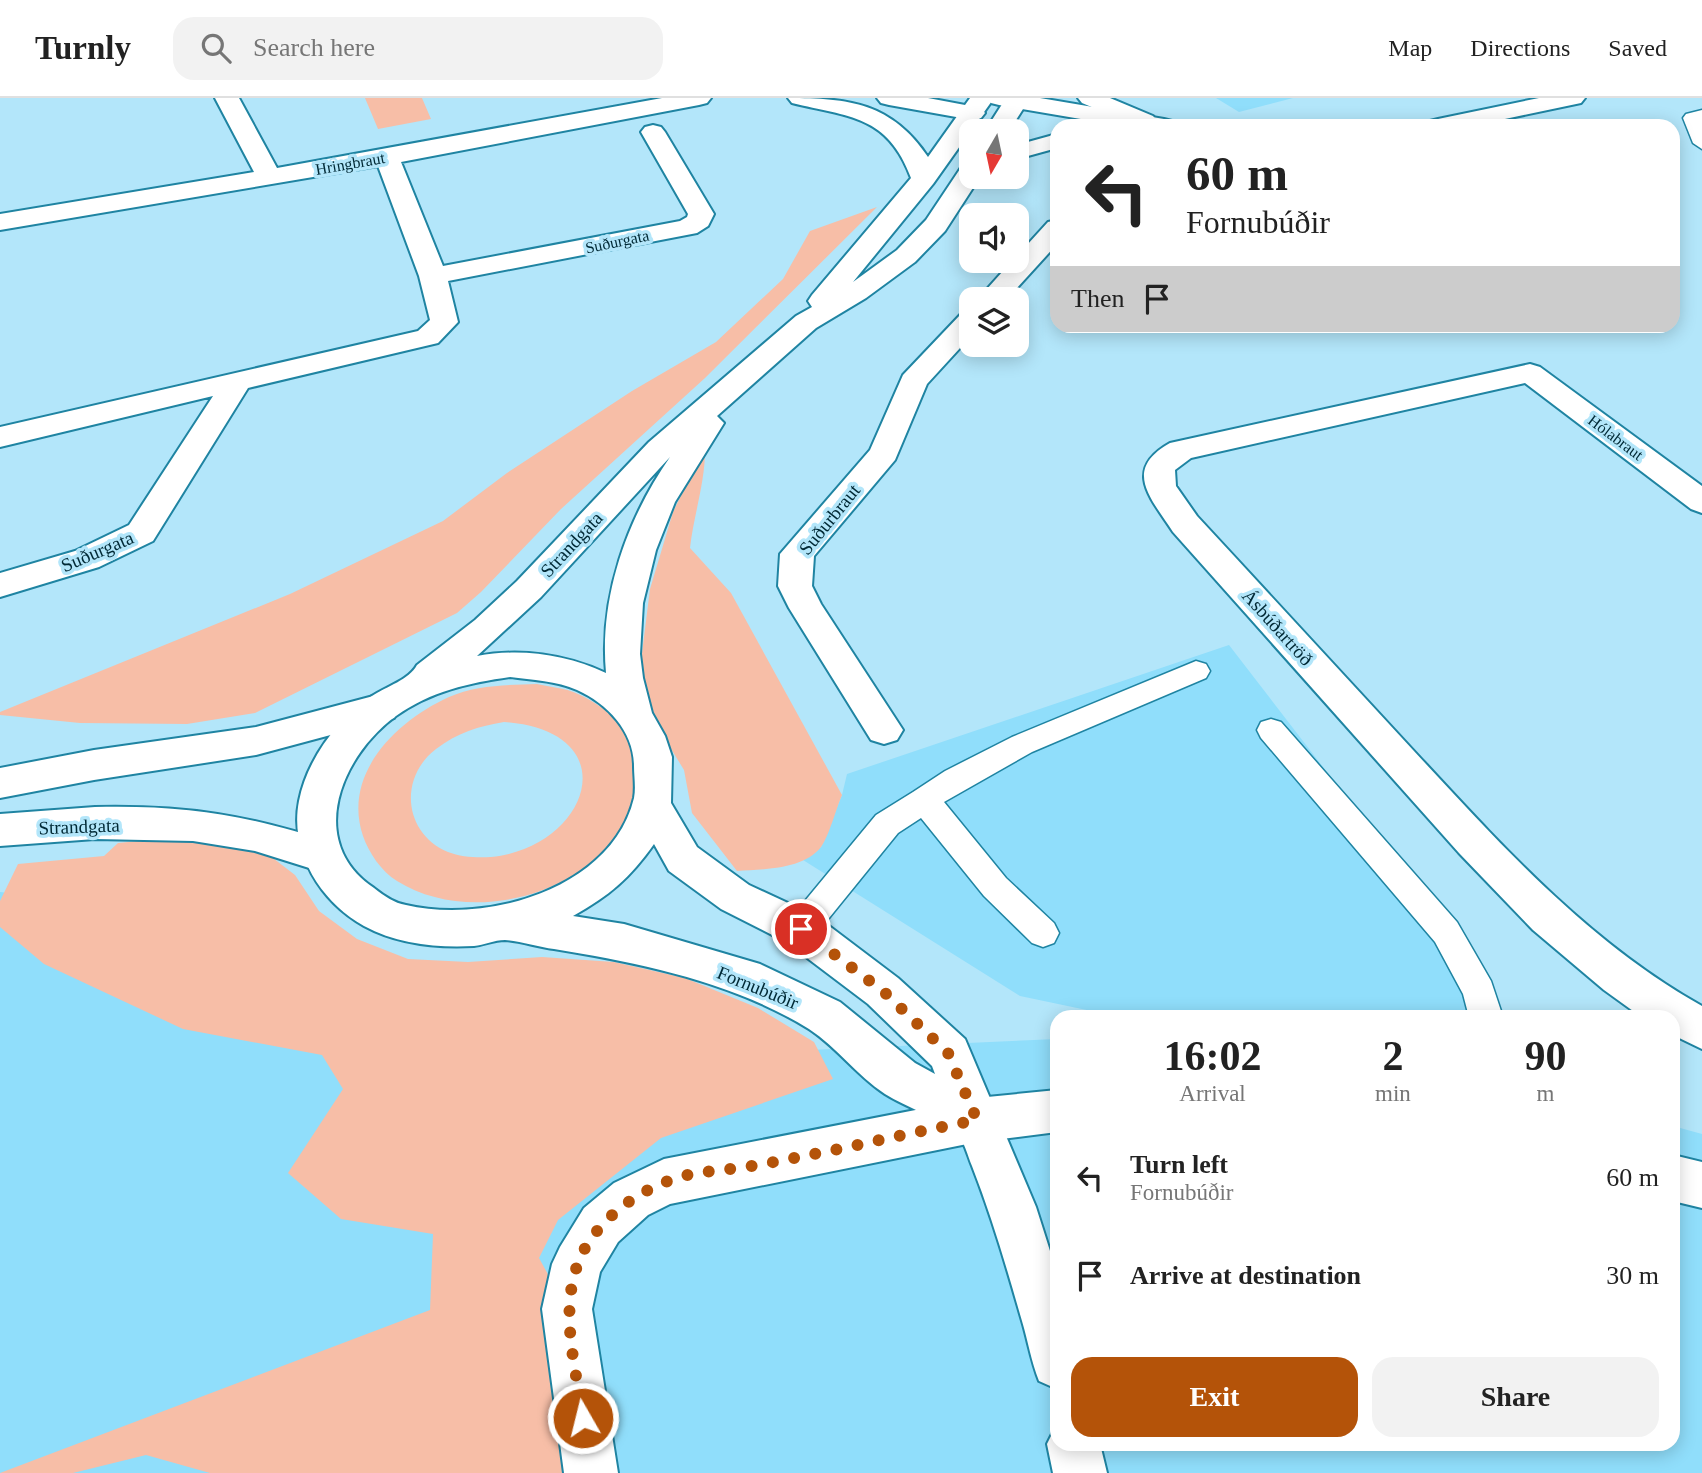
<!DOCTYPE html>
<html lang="en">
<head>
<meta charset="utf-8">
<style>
  :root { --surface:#fff; --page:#f2f2f2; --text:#222; --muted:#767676; --line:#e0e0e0; --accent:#b45309 }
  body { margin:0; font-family:Georgia,serif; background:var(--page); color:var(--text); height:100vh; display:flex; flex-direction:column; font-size:26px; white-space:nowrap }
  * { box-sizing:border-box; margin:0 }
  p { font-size:23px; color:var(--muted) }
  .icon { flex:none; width:38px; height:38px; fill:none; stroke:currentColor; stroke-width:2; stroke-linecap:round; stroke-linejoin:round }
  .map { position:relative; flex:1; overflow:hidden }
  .side { position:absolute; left:1050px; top:912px; width:630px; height:441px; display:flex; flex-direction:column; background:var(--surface); border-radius:21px; box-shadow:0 4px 18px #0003 }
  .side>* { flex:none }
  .top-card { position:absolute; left:1050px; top:21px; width:630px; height:214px; border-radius:21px; box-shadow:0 4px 18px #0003; background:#fff; color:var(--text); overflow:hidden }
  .needle { width:46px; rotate:189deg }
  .fabs { position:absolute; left:959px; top:21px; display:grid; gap:14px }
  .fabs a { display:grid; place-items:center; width:70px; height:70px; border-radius:14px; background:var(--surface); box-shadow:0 4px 18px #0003; font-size:35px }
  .pin { position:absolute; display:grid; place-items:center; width:60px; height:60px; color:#fff; margin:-30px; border:4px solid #fff; border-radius:50%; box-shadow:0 2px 7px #0007 }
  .me { position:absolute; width:77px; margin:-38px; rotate:352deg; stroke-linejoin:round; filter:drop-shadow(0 0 5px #0008) }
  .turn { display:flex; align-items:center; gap:24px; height:147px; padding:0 21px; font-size:32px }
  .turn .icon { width:91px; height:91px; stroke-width:2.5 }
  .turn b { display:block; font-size:49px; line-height:60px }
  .then { display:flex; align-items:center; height:66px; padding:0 21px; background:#0003; gap:14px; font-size:26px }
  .eta { display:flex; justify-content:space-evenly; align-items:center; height:119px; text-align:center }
  .eta b { font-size:42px; font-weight:800; line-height:49px }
  .cta { display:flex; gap:14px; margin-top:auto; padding:14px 21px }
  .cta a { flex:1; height:80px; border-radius:21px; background:var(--accent); color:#fff; font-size:28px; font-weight:800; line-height:80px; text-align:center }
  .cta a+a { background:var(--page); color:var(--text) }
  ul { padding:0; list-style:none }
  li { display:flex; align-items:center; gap:21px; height:98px; padding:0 21px }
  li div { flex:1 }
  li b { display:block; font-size:26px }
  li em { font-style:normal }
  header { display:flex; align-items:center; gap:42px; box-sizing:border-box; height:98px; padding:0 35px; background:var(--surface); border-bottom:2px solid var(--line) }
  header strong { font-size:33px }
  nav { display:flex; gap:38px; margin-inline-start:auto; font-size:24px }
  .search { width:490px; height:63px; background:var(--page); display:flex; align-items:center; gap:18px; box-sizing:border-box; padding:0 24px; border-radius:21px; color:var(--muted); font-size:26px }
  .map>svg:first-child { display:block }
  .built { fill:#90defb }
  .green { fill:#f7bea7; fill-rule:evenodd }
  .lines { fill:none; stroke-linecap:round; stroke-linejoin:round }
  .service-casing { stroke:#1f84a2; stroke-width:3 }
  .minor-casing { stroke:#1f84a2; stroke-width:4 }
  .tertiary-casing { stroke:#1f84a2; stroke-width:4 }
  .secondary-casing { stroke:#1f84a2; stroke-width:4 }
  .primary-casing { stroke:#1f84a2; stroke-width:4 }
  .service { fill:#fff; fill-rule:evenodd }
  .minor { fill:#fff; fill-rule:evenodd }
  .tertiary { fill:#fff; fill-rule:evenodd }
  .secondary { fill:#fff; fill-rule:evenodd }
  .primary { fill:#fff; fill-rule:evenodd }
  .route { stroke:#b45309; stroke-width:12; stroke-dasharray:0 21.6 }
  .labels { text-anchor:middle; stroke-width:7; stroke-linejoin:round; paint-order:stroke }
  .far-street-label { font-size:16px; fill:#002935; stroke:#b3e6fa }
  .street-label { font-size:19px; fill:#002935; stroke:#b3e6fa }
</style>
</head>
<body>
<header>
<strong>Turnly</strong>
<div class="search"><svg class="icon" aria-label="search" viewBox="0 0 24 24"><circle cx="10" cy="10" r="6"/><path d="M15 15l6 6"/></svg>Search here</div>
<nav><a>Map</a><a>Directions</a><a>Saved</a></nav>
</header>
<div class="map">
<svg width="1702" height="1375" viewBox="0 0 1702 1375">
  <rect width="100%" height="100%" fill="#b3e6fa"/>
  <path class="built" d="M 1216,0 L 1293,0 L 1239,14 Z
    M 1229,547 L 1467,856 L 1507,919 L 1120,919 L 1020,898 L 803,762 L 821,749 L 842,697 L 847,676 Z
    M 0,794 L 101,805 L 787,953 L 1057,941 L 1057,1346 L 1673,1346 L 1673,1028 L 1702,1036 L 1702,1375 L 0,1375 Z"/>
  <path class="green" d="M 365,0 L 422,0 L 431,21 L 378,31 Z
    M 877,109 L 705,280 L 561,411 L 481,494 L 457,515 L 255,615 L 187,626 L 80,625 L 0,617 L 0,614 L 290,496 L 443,423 L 507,375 L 632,293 L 716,244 L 783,181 L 810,133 Z
    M 705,348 C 706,382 694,415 690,450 L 731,495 L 842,697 C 836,711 829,738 821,749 C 803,772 763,771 737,773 L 692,715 L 684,672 L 637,595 L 650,491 L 673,414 Z
    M 537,586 C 550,589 566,590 578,596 C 604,608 627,627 635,655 C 642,682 636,705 622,729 C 580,800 467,827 397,783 C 381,773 369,755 363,738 C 342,676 396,623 449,599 C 476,587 508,587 537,586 ZM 504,624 C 629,633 590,749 491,759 C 477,760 461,759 448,754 C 404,736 398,680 436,651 C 457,635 479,628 504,624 Z
    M 159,741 L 230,747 L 269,757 L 295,777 L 319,813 L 357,841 L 408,861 L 468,864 L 542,859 L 614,864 L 685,880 L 758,910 L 814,944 L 833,981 L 661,1040 L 558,1122 L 539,1160 L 555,1189 L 562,1375 L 210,1375 L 146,1357 L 73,1375 L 0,1375 L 430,1212 L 433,1136 L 341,1121 L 288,1075 L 343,991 L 322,957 L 183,931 L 44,866 L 0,829 L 0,803 L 18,766 L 104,758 L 118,745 Z"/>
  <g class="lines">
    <defs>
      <path id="service" d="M 1702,12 L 1702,51 L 1693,45 L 1683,20 L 1686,16 Z
        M 1196,563 L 1206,566 L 1210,573 L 1206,580 L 1032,654 L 944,704 L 1006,780 L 1054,825 L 1059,835 L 1054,845 L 1043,849 L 1032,845 L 984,798 L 921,720 L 898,735 L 812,841 L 801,845 L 790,841 L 785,831 L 790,821 L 876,717 L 913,694 L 945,673 L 1012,639 Z
        M 1271,621 L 1281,624 L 1457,824 L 1491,883 L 1503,919 L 1469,919 L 1463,896 L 1435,844 L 1261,640 L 1257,632 L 1261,624 Z"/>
      <path id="minor" d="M 215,0 L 239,0 L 277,70 L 662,0 L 711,0 L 707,5 L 699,7 L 401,64 L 443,168 L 680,123 L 687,119 L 688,116 L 641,34 L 645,29 L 653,27 L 661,29 L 665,34 L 714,116 L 708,128 L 697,135 L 448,183 L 458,224 L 438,245 L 248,290 L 153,443 L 99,469 L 0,499 L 0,475 L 75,453 L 129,427 L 213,298 L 0,349 L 0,329 L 418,233 L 430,222 L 419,178 L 378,68 L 0,132 L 0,116 L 254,74 Z
        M 877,0 L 928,0 L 981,10 L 985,15 L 981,20 L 973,22 L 889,7 L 881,5 Z
        M 1057,122 L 1057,146 L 1007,201 L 978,201 L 1012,163 L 1017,163 L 1017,158 L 1048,124 Z
        M 971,214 L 971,238 L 927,286 L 895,362 L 814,458 L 812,488 L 821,506 L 903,632 L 897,642 L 884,646 L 871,642 L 789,510 L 778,488 L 780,456 L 870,352 L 903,277 L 961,216 Z
        M 1530,266 L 1540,269 L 1702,388 L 1702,415 L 1691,411 L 1525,285 L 1191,360 L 1175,372 L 1176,388 L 1197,418 C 1269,496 1341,574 1413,652 C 1501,747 1588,844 1702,908 L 1702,951 L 1673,937 L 1673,919 L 1640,918 L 1604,892 L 1533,832 L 1459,755 L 1173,434 C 1151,400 1122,372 1170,345 Z
        M 977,1000 L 993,1007 L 1000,1022 L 993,1037 L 977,1044 L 670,1106 L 648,1117 L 618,1144 L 600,1174 L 592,1211 L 618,1375 L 564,1375 L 542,1211 L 552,1166 L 560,1149 L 584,1110 L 614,1085 L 664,1061 Z"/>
      <path id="tertiary" d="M 987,0 L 1040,0 L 1164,21 L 1172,23 L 1176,28 L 1122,28 L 999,7 L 991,5 Z
        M 1539,0 L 1585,0 L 1581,5 L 1472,28 L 1426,28 L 1430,23 L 1438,21 Z
        M 1057,992 L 1057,1034 L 977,1044 L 961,1037 L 954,1022 L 961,1007 L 977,1000 Z
        M 1673,1057 L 1702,1064 L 1702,1110 L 1673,1103 Z"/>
      <path id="secondary" d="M 381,596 L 394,600 L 399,610 L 394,620 L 256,657 L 94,682 L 0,700 L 0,670 L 94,652 L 256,629 Z
        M 95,709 C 188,707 248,717 336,746 L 342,758 L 336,770 L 322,774 L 255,753 L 193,743 L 95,741 L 0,748 L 0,716 Z"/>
      <path id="primary" d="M 788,0 C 849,0 892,5 928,59 L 970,0 L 994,0 L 933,86 L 853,184 L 897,152 L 926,122 L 962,68 L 971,66 L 971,79 L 980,79 L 945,133 L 915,164 L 866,200 L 816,230 L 717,318 L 724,325 L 675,404 L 656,452 L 643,505 L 640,556 L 643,580 L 652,615 L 665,638 L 672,659 L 671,705 L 697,749 L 749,787 L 816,818 L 898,880 L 965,941 L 1036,1109 L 1057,1175 L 1057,1291 L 1039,1283 C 1031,1263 1028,1243 1022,1223 C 1007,1171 992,1119 972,1068 C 968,1059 964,1041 956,1035 C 936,1018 907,1010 885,996 C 857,978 837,949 809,931 C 733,884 640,865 554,851 C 538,849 520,843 505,842 C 494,842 484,847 474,848 C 437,850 397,846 364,828 C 321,804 289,754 299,703 C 307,662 337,621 372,598 C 387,588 409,582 417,567 L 475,522 L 517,483 L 649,344 L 796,218 L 812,209 L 808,203 L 812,197 L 911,80 C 888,17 849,19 792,5 ZM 670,359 C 627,421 599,499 606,575 C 566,556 520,550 477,558 L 541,499 ZM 510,579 C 532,582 557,583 577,592 C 608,606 634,634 634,668 C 634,678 636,690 634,700 C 612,791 487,826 406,807 C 394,805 384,798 374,790 C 305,744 341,658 396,618 C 431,593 469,585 510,579 ZM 654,746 L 669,773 L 721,811 L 786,844 L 868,906 L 932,968 L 935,976 L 915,965 L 840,904 L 760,866 L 624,826 L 573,818 C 609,798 630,780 654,746 Z
        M 1006,0 L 1030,0 L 1009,33 L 985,33 Z
        M 1078,0 L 1110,0 L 1153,18 L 1157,23 L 1153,28 L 1137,28 L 1082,5 Z
        M 1057,36 L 1057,50 L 1017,61 L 1017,47 Z
        M 1057,1326 L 1057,1346 L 1100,1346 L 1107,1375 L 1053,1375 L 1047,1346 Z"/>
    </defs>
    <use href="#service" class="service-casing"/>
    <use href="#minor" class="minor-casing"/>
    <use href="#tertiary" class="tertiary-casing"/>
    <use href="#secondary" class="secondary-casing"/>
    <use href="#primary" class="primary-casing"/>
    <use href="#service" class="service"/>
    <use href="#minor" class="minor"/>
    <use href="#tertiary" class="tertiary"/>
    <use href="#secondary" class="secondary"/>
    <use href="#primary" class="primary"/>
  </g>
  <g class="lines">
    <path class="route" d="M 583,1320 C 576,1270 560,1217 577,1168 C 589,1131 628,1099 663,1085 C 692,1072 726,1073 757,1067 C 831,1054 903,1036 977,1022 L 948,955 L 883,893 L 801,831"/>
  </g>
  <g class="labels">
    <g class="far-street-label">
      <text transform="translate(350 65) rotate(-10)" y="6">Hringbraut</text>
      <text transform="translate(617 143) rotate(-12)" y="6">Suðurgata</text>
      <text transform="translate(1616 339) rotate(37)" y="6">Hólabraut</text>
    </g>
    <g class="street-label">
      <text transform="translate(829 421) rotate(-51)" y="7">Suðurbraut</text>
      <text transform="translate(571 446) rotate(-47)" y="7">Strandgata</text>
      <text transform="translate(97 453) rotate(-23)" y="7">Suðurgata</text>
      <text transform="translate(1278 529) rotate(48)" y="7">Ásbúðartröð</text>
      <text transform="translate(79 728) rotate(-2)" y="7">Strandgata</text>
      <text transform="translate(758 889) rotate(22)" y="7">Fornubúðir</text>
    </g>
  </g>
</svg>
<div class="fabs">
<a><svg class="needle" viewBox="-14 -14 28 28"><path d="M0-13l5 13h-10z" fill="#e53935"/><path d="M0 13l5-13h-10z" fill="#767676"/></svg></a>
<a><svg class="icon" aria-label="sound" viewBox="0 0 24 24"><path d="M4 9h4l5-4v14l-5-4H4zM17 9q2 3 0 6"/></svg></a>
<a><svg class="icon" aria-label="layers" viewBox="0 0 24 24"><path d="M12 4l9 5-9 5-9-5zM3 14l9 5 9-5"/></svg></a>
</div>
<div class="pin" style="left:801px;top:831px;background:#d93025"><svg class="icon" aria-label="arrive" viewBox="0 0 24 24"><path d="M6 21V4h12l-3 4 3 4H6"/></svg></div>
<svg class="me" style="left:583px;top:1320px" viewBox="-20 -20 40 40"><circle r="17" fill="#b45309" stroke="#fff" stroke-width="3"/><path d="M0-11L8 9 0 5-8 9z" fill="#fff"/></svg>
<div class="top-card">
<div class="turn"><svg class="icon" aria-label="left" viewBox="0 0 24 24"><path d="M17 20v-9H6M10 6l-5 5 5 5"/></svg><div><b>60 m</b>Fornubúðir</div></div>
<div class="then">Then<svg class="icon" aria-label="arrive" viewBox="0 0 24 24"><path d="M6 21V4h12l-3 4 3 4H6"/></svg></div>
</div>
<section class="side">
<div class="eta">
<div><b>16:02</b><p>Arrival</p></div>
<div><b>2</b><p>min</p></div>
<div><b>90</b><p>m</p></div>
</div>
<ul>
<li><svg class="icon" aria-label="left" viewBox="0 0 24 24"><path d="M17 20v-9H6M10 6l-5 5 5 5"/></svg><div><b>Turn left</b><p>Fornubúðir</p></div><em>60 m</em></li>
<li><svg class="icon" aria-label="arrive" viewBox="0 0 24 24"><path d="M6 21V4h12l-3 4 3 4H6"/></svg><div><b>Arrive at destination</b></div><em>30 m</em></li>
</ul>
<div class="cta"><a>Exit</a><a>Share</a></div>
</section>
</div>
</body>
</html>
